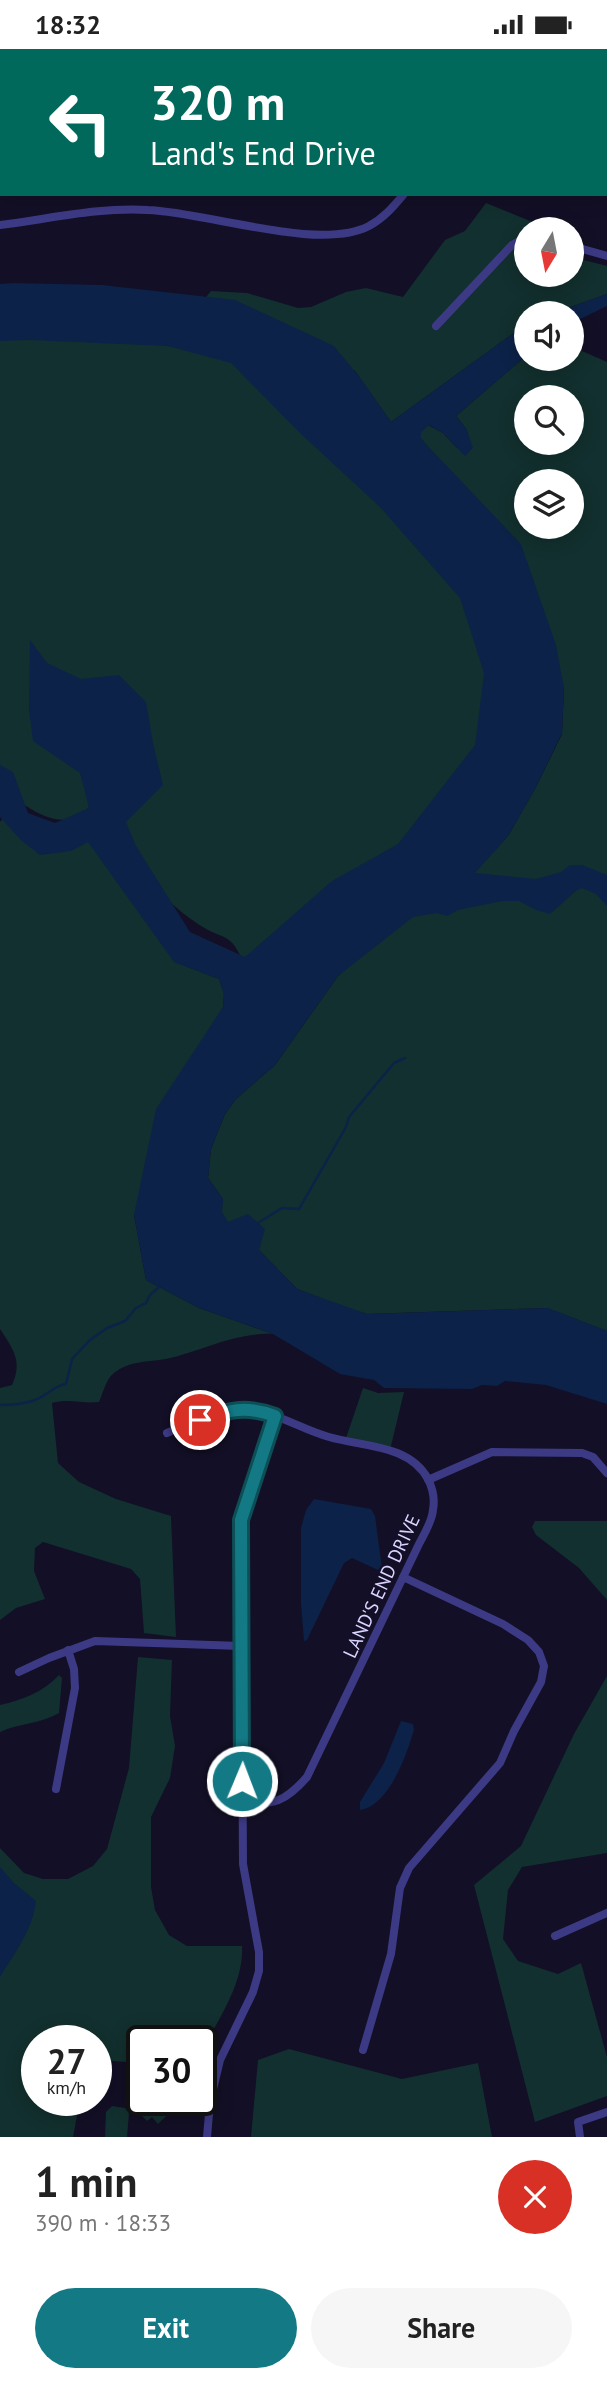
<!DOCTYPE html>
<html lang="en">
<head>
<meta charset="utf-8">
<style>
  :root { --surface:#fff; --page:#f6f6f6; --text:#222; --muted:#767676; --accent:#137a85 }
  body { margin:0; font-family:"PT Sans",sans-serif; background:var(--page); color:var(--text); height:100vh; display:flex; flex-direction:column; font-size:26px; white-space:nowrap }
  * { box-sizing:border-box; margin:0 }
  p { font-size:23px; color:var(--muted) }
  .icon { flex:none; width:38px; height:38px; fill:none; stroke:currentColor; stroke-width:2; stroke-linecap:round; stroke-linejoin:round }
  .map { position:relative; height:2088px; overflow:hidden }
  .details { display:flex; flex-direction:column; background:var(--surface); flex:1 }
  .details>* { flex:none }
  .hud { position:absolute; left:0px; top:0px; width:607px; height:147px; box-shadow:0 4px 18px #0003; background:#00695c; color:#fff; overflow:hidden }
  .needle { width:46px; rotate:190deg }
  .tools { position:absolute; left:514px; top:168px; display:grid; gap:14px }
  .tools a { display:grid; place-items:center; width:70px; height:70px; border-radius:50%; background:var(--surface); box-shadow:0 4px 18px #0003; font-size:35px }
  .speed { position:absolute; left:21px; top:1976px; display:flex; gap:14px; font-size:35px; font-weight:700; text-align:center }
  .speed>* { display:grid; place-content:center; width:91px; height:91px; border-radius:50%; background:var(--surface); box-shadow:0 4px 18px #0003; line-height:1 }
  .speed small { font-size:18px; font-weight:400 }
  .speed .limit { border:4px solid #111; border-radius:10px; background:#fff; color:#111 }
  .pin { position:absolute; display:grid; place-items:center; width:60px; height:60px; color:#fff; margin:-30px; border:4px solid #fff; border-radius:50%; box-shadow:0 2px 7px #0007 }
  .me { position:absolute; width:77px; margin:-38px; rotate:1deg; stroke-linejoin:round; filter:drop-shadow(0 0 5px #0008) }
  .turn { display:flex; align-items:center; gap:24px; height:147px; padding:0 35px; font-size:32px }
  .turn .icon { width:91px; height:91px; stroke-width:2.5 }
  .turn b { display:block; font-size:49px; line-height:60px }
  .round { display:grid; place-items:center; flex:none; width:74px; height:74px; border-radius:37px; background:var(--page) }
  .head { display:flex; align-items:center; justify-content:space-between; height:119px; padding:0 35px }
  h1 { font-size:42px; font-weight:700; line-height:52px }
  .cta { display:flex; gap:14px; margin-top:auto; padding:14px 35px }
  .cta a { flex:1; height:80px; border-radius:42px; background:var(--accent); color:#fff; font-size:28px; font-weight:700; line-height:80px; text-align:center }
  .cta a+a { background:var(--page); color:var(--text) }
  .status { display:flex; justify-content:space-between; align-items:center; height:49px; padding:0 35px; background:var(--surface); direction:ltr }
  .status svg { height:19px; fill:currentColor }
  .map>svg:first-child { display:block }
  .green { fill:#12302f; fill-rule:evenodd }
  .water { fill:#0c2248 }
  .lines { fill:none; stroke-linecap:round; stroke-linejoin:round }
  .stream { stroke:#0c2248; stroke-width:2.5 }
  .minor { stroke:#3d3a85; stroke-width:8 }
  .route-casing { stroke:#0c4f56; stroke-width:18 }
  .route { stroke:#137a85; stroke-width:12 }
  .labels { text-anchor:middle; stroke-width:5; stroke-linejoin:round; paint-order:stroke }
  .street-label { font-size:19px; fill:#d9d4ff; stroke:#130f26 }
</style>
</head>
<body>
<div class="status"><b>18:32</b><svg viewBox="0 0 49 12"><path d="M0 12V9h3v3zM5 12V6h3v6zM10 12V3h3v9zM15 12V0h3v12zM26 1h20v11H26zM47 4h2v5h-2z"/></svg></div>
<div class="map">
<svg width="607" height="2088" viewBox="0 0 607 2088">
  <rect width="100%" height="100%" fill="#130f26"/>
  <path class="green" d="M 486,154 L 550,180 L 527,180 L 527,226 L 572,226 L 572,208 L 607,217 L 607,245 L 554,264 L 527,264 L 527,277 L 515,283 L 391,373 L 355,322 L 203,252 L 211,242 L 247,244 L 298,259 L 311,258 L 346,243 L 366,239 L 403,248 L 445,191 L 465,182 Z
    M 105,288 L 230,306 L 479,557 L 496,724 L 244,915 C 230,881 225,893 198,875 C 153,846 124,797 92,755 C 61,791 29,756 0,741 L 0,291 Z
    M 572,291 L 582,302 L 607,313 L 607,1282 L 547,1259 L 367,1265 L 345,1258 L 297,1240 L 259,1201 L 228,1173 L 221,1163 L 223,1150 L 208,1129 L 211,1100 L 225,1065 L 236,1050 L 275,1016 L 338,927 L 381,886 L 474,824 L 508,787 L 535,740 L 562,685 L 564,639 L 445,417 L 421,390 L 421,382 L 428,376 L 443,384 L 457,399 L 467,381 L 456,367 L 527,306 L 527,310 L 572,310 ZM 527,348 L 572,348 L 572,394 L 527,394 ZM 527,432 L 572,432 L 572,478 L 527,478 Z
    M 3,769 L 93,785 L 175,913 L 219,930 L 224,945 L 223,958 L 134,1166 L 146,1231 L 199,1259 L 273,1285 C 235,1283 202,1302 166,1310 C 147,1313 129,1312 114,1324 C 106,1330 103,1344 99,1353 C 82,1355 69,1349 52,1354 L 58,1414 L 79,1433 L 116,1450 L 171,1467 L 176,1588 L 144,1584 L 140,1530 L 131,1520 L 43,1493 L 35,1499 L 34,1522 L 45,1550 L 16,1559 L 0,1571 L 0,1339 L 12,1336 C 23,1312 13,1300 0,1280 L 0,773 Z
    M 363,1339 L 378,1344 L 404,1343 L 390,1401 L 345,1392 Z
    M 535,1472 L 607,1472 L 607,1551 L 579,1519 L 536,1486 L 532,1478 Z
    M 138,1608 L 172,1611 L 170,1667 L 175,1697 L 170,1729 L 151,1768 L 151,1838 L 155,1861 L 169,1886 L 187,1897 L 242,1897 C 244,1935 218,1970 201,2004 L 201,1992 L 142,1992 L 142,2014 L 111,2012 L 96,2031 L 96,1992 L 37,1992 L 37,2051 L 80,2051 L 73,2088 L 0,2088 L 0,1799 L 24,1824 L 43,1830 L 68,1830 L 93,1817 L 107,1800 L 129,1719 Z
    M 59,1626 L 62,1629 L 59,1664 C 41,1675 19,1674 0,1683 L 0,1656 C 23,1651 43,1643 59,1626 Z
    M 607,1627 L 607,1804 L 522,1818 L 508,1841 L 503,1890 L 518,1912 L 558,1925 L 581,1914 L 607,2008 L 607,2047 L 535,2073 L 474,1836 L 521,1797 L 574,1685 Z
    M 289,2000 L 402,2030 L 478,2014 L 492,2088 L 251,2088 L 258,2011 Z
    M 142,2037 L 142,2051 L 183,2051 L 158,2075 L 152,2068 L 147,2072 L 127,2051 Z
    M 112,2057 L 125,2059 L 129,2064 L 127,2088 L 105,2088 L 106,2063 Z"/>
  <path class="water" d="M 13,234 L 102,236 L 235,251 L 334,297 L 361,330 L 391,373 L 515,283 L 527,277 L 527,306 L 456,367 L 467,381 L 473,399 L 465,407 L 443,384 L 429,376 L 421,383 L 421,390 L 521,495 L 556,596 L 564,639 L 562,684 L 535,740 L 508,787 L 475,824 L 536,830 L 561,823 L 570,816 L 582,816 L 607,826 L 607,857 L 596,845 L 582,839 L 576,842 L 550,865 L 536,861 L 519,852 L 503,852 L 458,861 L 447,867 L 437,864 L 413,868 L 338,927 L 275,1016 L 236,1050 L 225,1065 L 211,1100 L 208,1129 L 223,1150 L 222,1163 L 228,1173 L 248,1165 L 265,1180 L 259,1201 L 297,1240 L 367,1265 L 548,1259 L 607,1282 L 607,1355 L 546,1336 L 505,1332 L 497,1337 L 482,1336 L 472,1340 L 384,1339 L 374,1331 L 340,1325 L 273,1285 L 199,1259 L 146,1231 L 134,1166 L 156,1060 L 223,958 L 224,945 L 219,930 L 174,913 L 88,793 L 71,802 L 40,806 L 21,791 L 0,768 L 0,716 L 13,723 L 28,764 L 55,774 L 89,759 L 80,724 L 33,692 L 29,661 L 30,591 L 47,614 L 81,630 L 119,626 L 146,653 L 153,694 L 163,736 L 126,773 L 136,797 L 190,883 L 245,908 L 332,832 L 398,795 L 475,696 L 484,624 L 460,549 L 380,458 L 300,384 L 231,314 L 168,297 L 29,291 L 0,292 L 0,235 Z
    M 607,245 L 607,257 L 572,274 L 572,264 L 554,264 Z
    M 314,1450 L 371,1460 L 375,1467 L 382,1519 L 378,1521 L 352,1509 L 344,1514 L 307,1591 L 304,1592 L 301,1554 L 301,1479 L 306,1461 Z
    M 401,1672 L 413,1675 L 414,1681 C 407,1705 389,1757 360,1761 L 360,1753 L 384,1714 Z
    M 0,1818 L 14,1834 L 36,1852 C 33,1880 15,1904 0,1928 Z"/>
  <g class="lines">
    <path class="stream" d="M 258,1174 L 282,1159 L 299,1160 L 346,1078 L 349,1068 L 394,1014 L 405,1009
      M 0,1356 C 11,1356 25,1355 35,1351 C 46,1347 55,1336 66,1335 L 72,1310 L 90,1291 L 107,1279 L 125,1272 L 136,1259 L 146,1254 L 150,1246 L 159,1238"/>
    <path class="minor" d="M 136,0 L 137,2
      M 548,0 L 548,2
      M 153,2 L 155,0
      M 402,2 L 404,0
      M 0,87 L 2,85
      M 0,176 C 49,170 98,158 148,161 C 206,163 320,203 369,177 C 384,169 393,158 404,145
      M 572,197 L 607,207
      M 436,277 L 512,196 L 527,188
      M 167,1384 C 190,1375 217,1360 243,1360 C 273,1361 300,1380 329,1388 C 363,1398 409,1395 428,1430 C 433,1440 435,1450 433,1461 C 432,1473 424,1485 419,1495 L 307,1728 C 285,1753 275,1755 241,1756
      M 428,1431 L 492,1403 L 582,1404 L 593,1408 L 607,1424
      M 19,1623 L 49,1609 L 95,1592 L 241,1597
      M 56,1740 L 75,1639 L 74,1620 L 68,1601
      M 555,1887 L 607,1864
      M 363,2001 L 391,1905 L 400,1839 L 409,1819 L 500,1714 L 514,1682 L 541,1633 L 544,1617 L 539,1603 L 528,1591 L 503,1575 L 403,1528
      M 207,2088 L 210,2053 L 220,2011 L 253,1943 L 259,1922 L 259,1903 L 243,1815 L 241,1471 L 275,1367
      M 580,2088 L 578,2073 L 607,2063"/>
  </g>
  <g class="lines">
    <defs>
      <path id="route" d="M 200,1371 C 228,1361 246,1356 275,1367 L 241,1471 L 242,1732"/>
    </defs>
    <use href="#route" class="route-casing"/>
    <use href="#route" class="route"/>
  </g>
  <g class="labels">
    <g class="street-label">
      <text transform="translate(381 1537) rotate(-65)" y="7">LAND'S END DRIVE</text>
    </g>
  </g>
</svg>
<div class="tools">
<a><svg class="needle" viewBox="-14 -14 28 28"><path d="M0-13l5 13h-10z" fill="#e53935"/><path d="M0 13l5-13h-10z" fill="#767676"/></svg></a>
<a><svg class="icon" aria-label="sound" viewBox="0 0 24 24"><path d="M4 9h4l5-4v14l-5-4H4zM17 9q2 3 0 6"/></svg></a>
<a><svg class="icon" aria-label="search" viewBox="0 0 24 24"><circle cx="10" cy="10" r="6"/><path d="M15 15l6 6"/></svg></a>
<a><svg class="icon" aria-label="layers" viewBox="0 0 24 24"><path d="M12 4l9 5-9 5-9-5zM3 14l9 5 9-5"/></svg></a>
</div>
<div class="speed"><div>27<small>km/h</small></div><div class="limit">30</div></div>
<div class="pin" style="left:200px;top:1371px;background:#d93025"><svg class="icon" aria-label="arrive" viewBox="0 0 24 24"><path d="M6 21V4h12l-3 4 3 4H6"/></svg></div>
<svg class="me" style="left:242px;top:1732px" viewBox="-20 -20 40 40"><circle r="17" fill="#137a85" stroke="#fff" stroke-width="3"/><path d="M0-11L8 9 0 5-8 9z" fill="#fff"/></svg>
<div class="hud">
<div class="turn"><svg class="icon" aria-label="left" viewBox="0 0 24 24"><path d="M17 20v-9H6M10 6l-5 5 5 5"/></svg><div><b>320 m</b>Land's End Drive</div></div>
</div>
</div>
<section class="details">
<div class="head"><div><h1>1 min</h1><p>390 m · 18:33</p></div><a class="round" style="background:#d93025;color:#fff"><svg class="icon" aria-label="close" viewBox="0 0 24 24"><path d="M6 6l12 12M18 6L6 18"/></svg></a></div>
<div class="cta"><a>Exit</a><a>Share</a></div>
</section>
</body>
</html>
